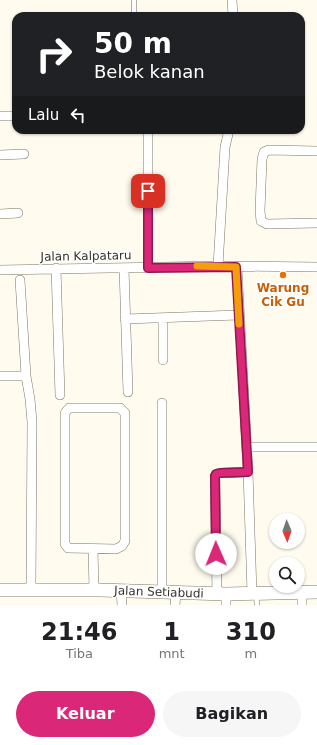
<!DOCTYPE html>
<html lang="id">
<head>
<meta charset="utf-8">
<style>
  :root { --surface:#fff; --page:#f6f6f6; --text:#202124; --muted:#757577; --accent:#db2777 }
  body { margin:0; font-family:"DejaVu Sans",sans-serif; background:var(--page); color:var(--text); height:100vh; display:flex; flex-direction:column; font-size:15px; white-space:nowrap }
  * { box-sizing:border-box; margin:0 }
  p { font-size:13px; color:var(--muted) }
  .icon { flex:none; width:22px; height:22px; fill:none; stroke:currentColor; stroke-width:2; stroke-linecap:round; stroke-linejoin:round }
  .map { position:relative; height:605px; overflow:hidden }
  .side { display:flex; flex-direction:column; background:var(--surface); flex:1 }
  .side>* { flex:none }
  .top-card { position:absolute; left:12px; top:12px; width:293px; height:122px; border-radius:12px; box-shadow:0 1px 3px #0004; background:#202124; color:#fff; overflow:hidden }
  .needle { width:26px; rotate:178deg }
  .controls { position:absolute; left:269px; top:513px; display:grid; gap:8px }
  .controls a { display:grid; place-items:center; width:36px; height:36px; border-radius:50%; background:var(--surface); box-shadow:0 1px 3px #0004; font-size:20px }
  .pin { position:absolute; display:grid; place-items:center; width:34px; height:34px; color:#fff; margin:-17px; border-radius:8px; box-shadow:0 2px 6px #0006 }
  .me { position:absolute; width:44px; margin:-22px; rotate:359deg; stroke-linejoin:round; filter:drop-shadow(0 0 3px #0008) }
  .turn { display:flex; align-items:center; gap:14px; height:84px; padding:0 16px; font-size:18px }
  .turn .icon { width:52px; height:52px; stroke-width:2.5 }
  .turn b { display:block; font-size:28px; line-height:34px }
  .then { display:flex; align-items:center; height:38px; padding:0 16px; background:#0003; gap:8px; font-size:15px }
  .eta { display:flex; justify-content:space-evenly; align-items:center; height:68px; text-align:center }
  .eta b { font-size:24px; font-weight:600; line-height:28px }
  .primary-button { display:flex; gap:8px; margin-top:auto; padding:8px 16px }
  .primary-button a { flex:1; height:46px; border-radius:24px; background:var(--accent); color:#fff; font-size:16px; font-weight:600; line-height:46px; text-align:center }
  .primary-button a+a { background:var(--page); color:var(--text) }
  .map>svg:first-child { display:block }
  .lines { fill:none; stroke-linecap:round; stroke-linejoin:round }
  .lane-casing { stroke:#7d7663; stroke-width:5.5 }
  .street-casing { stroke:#7d7663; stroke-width:10 }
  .secondary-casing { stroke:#7d7663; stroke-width:14 }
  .lane { stroke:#fff; stroke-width:4.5 }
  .street { stroke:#fff; stroke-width:9 }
  .secondary { stroke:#fff; stroke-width:13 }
  .route-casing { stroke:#8e194d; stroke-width:10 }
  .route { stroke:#db2777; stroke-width:7 }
  .slow { stroke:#f59e0b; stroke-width:7 }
  .food-dot { fill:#e8710a; stroke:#fff; stroke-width:1.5 }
  .labels { text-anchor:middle; stroke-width:3; stroke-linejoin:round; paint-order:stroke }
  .street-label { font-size:12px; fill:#34322a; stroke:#fff }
  .food-label { font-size:12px; font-weight:bold; fill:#c56008; stroke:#fff }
</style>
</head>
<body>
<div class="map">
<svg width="317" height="605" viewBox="0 0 317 605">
  <rect width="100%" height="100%" fill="#fffbee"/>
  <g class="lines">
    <defs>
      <path id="lane" d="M 134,0 L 134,16
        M 256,595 L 257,605"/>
      <path id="street" d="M 232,0 L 233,16
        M 0,116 L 16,116
        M 317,151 L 269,150 L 264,152 L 262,159 L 260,211 L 261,221 L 267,224 L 317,223
        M 0,155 L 24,154
        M 0,214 L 18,213
        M 218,266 L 225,147 L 229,130
        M 237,267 L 248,472 L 252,593
        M 56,268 L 60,395
        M 124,268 L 128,392
        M 148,268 L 148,130
        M 0,270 L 218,266 L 317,267
        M 20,280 L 26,376 L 30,399 L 32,422 L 31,589
        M 125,319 L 238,315
        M 163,360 L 163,318
        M 0,376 L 26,376
        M 69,408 L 120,408 L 125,413 L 125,541 L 122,546 L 116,549 L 68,548 L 65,544 L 65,413 Z
        M 247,447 L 317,447
        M 93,549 L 94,590
        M 121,590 L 122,605
        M 162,593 L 162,403
        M 217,594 L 215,476 L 216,474 L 220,473 L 248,472
        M 175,605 L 176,593
        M 226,605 L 226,594
        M 302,605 L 302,592"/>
      <path id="secondary" d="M 0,590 L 100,590 L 226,594 L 317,592"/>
    </defs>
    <use href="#lane" class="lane-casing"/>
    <use href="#street" class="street-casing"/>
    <use href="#secondary" class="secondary-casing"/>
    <use href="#lane" class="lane"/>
    <use href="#street" class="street"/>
    <use href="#secondary" class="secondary"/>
  </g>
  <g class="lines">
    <defs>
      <path id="route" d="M 148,191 L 148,268 L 236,267 L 248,472 L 220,473 L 216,474 L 215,476 L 216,554"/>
    </defs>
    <use href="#route" class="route-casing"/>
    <use href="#route" class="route"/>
    <path class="slow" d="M 197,266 L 236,267 L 239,324"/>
  </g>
  <circle class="food-dot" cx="283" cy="275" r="4"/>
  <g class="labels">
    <g class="street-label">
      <text transform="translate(86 256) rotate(-1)" y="4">Jalan Kalpataru</text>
      <text transform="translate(159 592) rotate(2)" y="4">Jalan Setiabudi</text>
    </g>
    <g class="food-label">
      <text x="283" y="292">Warung<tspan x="283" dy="14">Cik Gu</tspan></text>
    </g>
  </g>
</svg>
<div class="controls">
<a><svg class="needle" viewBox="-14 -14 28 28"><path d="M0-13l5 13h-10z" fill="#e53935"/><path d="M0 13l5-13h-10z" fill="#757577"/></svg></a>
<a><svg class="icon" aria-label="search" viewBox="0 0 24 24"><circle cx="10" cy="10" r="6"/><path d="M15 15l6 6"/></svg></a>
</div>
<div class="pin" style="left:148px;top:191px;background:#d93025"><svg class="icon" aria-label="arrive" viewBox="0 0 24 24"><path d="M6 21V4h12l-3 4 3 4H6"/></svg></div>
<svg class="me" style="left:216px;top:554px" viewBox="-20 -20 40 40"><circle r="19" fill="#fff"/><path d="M0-13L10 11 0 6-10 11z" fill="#db2777"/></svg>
<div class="top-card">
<div class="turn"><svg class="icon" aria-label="right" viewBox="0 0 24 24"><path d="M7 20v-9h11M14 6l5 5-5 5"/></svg><div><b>50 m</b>Belok kanan</div></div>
<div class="then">Lalu<svg class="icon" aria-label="left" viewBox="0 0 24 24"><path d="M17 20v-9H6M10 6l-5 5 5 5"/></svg></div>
</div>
</div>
<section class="side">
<div class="eta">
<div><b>21:46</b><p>Tiba</p></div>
<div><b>1</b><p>mnt</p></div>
<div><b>310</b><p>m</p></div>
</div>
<div class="primary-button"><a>Keluar</a><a>Bagikan</a></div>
</section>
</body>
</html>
